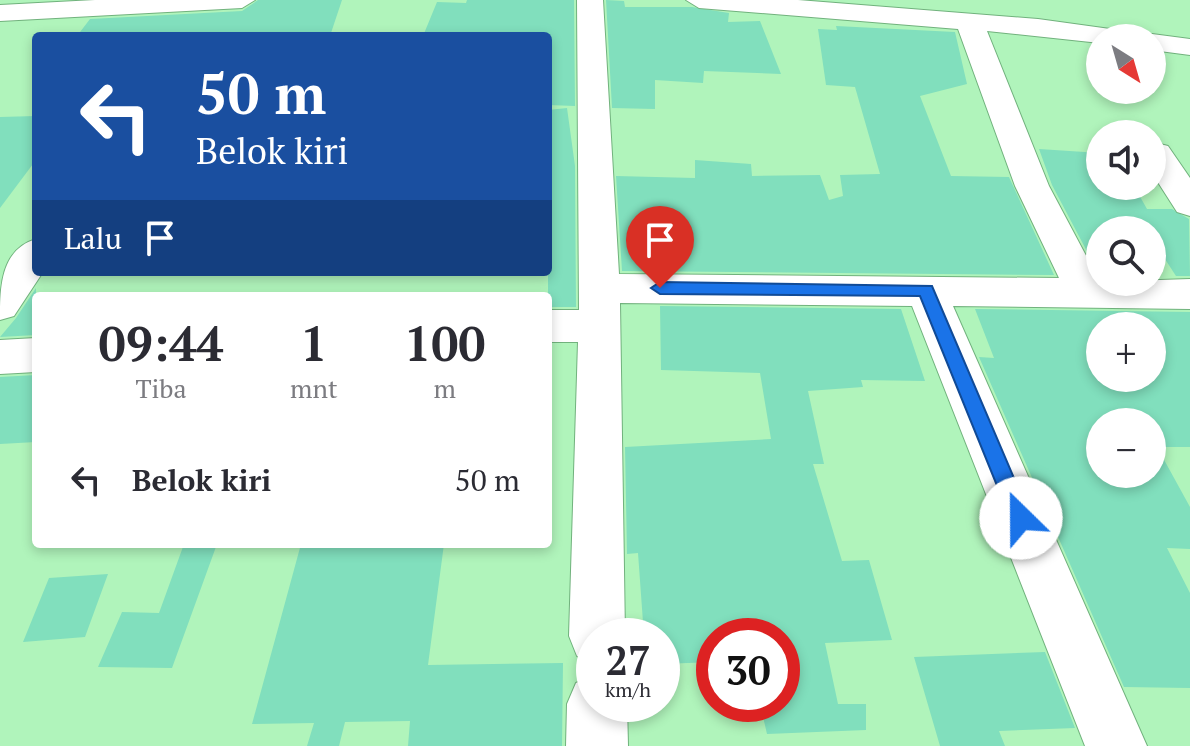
<!DOCTYPE html>
<html lang="id">
<head>
<meta charset="utf-8">
<style>
  :root { --surface:#fff; --page:#f2f2f3; --text:#2b2b33; --muted:#7c7c81 }
  body { margin:0; font-family:"PT Serif",serif; background:var(--page); color:var(--text); height:100vh; display:flex; flex-direction:column; font-size:30px; white-space:nowrap }
  * { box-sizing:border-box; margin:0 }
  p { font-size:26px; color:var(--muted) }
  .icon { flex:none; width:44px; height:44px; fill:none; stroke:currentColor; stroke-width:2; stroke-linecap:round; stroke-linejoin:round }
  .map { position:relative; flex:1; overflow:hidden }
  .details { position:absolute; left:32px; top:292px; width:520px; height:256px; display:flex; flex-direction:column; background:var(--surface); border-radius:8px; box-shadow:0 4px 12px #0003 }
  .details>* { flex:none }
  .banner { position:absolute; left:32px; top:32px; width:520px; height:244px; border-radius:8px; box-shadow:0 4px 12px #0003; background:#1a4fa0; color:#fff; overflow:hidden }
  .needle { width:52px; rotate:143deg }
  .fabs { position:absolute; left:1086px; top:24px; display:grid; gap:16px }
  .fabs a { display:grid; place-items:center; width:80px; height:80px; border-radius:50%; background:var(--surface); box-shadow:0 4px 12px #0003; font-size:40px }
  .speed { position:absolute; left:576px; top:618px; display:flex; gap:16px; font-size:40px; font-weight:700; text-align:center }
  .speed>* { display:grid; place-content:center; width:104px; height:104px; border-radius:50%; background:var(--surface); box-shadow:0 4px 12px #0003; line-height:1 }
  .speed small { font-size:20px; font-weight:400 }
  .speed .limit { border:12px solid #d22; background:#fff; color:#111 }
  .pin { position:absolute; display:grid; place-items:center; width:68px; height:68px; color:#fff; margin:-82px -34px; border-radius:50% 50% 50% 0; rotate:-45deg; box-shadow:0 0 8px #0007 }
  .pin .icon { rotate:45deg }
  .me { position:absolute; width:88px; margin:-44px; rotate:337deg; stroke-linejoin:round; filter:drop-shadow(0 0 6px #0008) }
  .turn { display:flex; align-items:center; gap:28px; height:168px; padding:0 32px; font-size:36px }
  .turn .icon { width:104px; height:104px; stroke-width:2.5 }
  .turn b { display:block; font-size:56px; line-height:68px }
  .then { display:flex; align-items:center; height:76px; padding:0 32px; background:#0003; gap:16px; font-size:30px }
  .eta { display:flex; justify-content:space-evenly; align-items:center; height:136px; text-align:center }
  .eta b { font-size:48px; font-weight:700; line-height:56px }
  ul { padding:0; list-style:none }
  li { display:flex; align-items:center; gap:24px; height:104px; padding:0 32px }
  li div { flex:1 }
  li b { display:block; font-size:30px }
  li em { font-style:normal }
  .map>svg:first-child { display:block }
  .building { fill:#81dfbd; fill-rule:evenodd }
  .lines { fill:none; stroke-linecap:round; stroke-linejoin:round }
  .street-casing { stroke:#71b27d; stroke-width:2 }
  .street { fill:#fff; fill-rule:evenodd }
  .route { fill:#1a73e8; stroke:#114b97; stroke-width:2 }
</style>
</head>
<body>
<div class="map">
<svg width="1190" height="746" viewBox="0 0 1190 746">
  <rect width="100%" height="100%" fill="#b0f4bb"/>
  <path class="building" d="M 258,0 L 342,0 L 330,36 L 77,36 L 90,19 L 242,11 Z
    M 467,0 L 574,0 L 575,106 L 548,105 L 548,36 L 423,36 L 437,2 L 466,3 Z
    M 606,0 L 624,1 L 625,7 L 692,7 L 729,13 L 728,22 L 760,21 L 781,74 L 704,71 L 703,83 L 655,80 L 655,109 L 612,108 Z
    M 836,26 L 955,32 L 967,84 L 920,96 L 951,176 L 1009,177 L 1054,275 L 622,271 L 616,176 L 695,178 L 695,160 L 751,164 L 752,176 L 820,175 L 829,200 L 843,196 L 840,175 L 880,174 L 855,87 L 826,85 L 818,29 L 837,30 Z
    M 567,108 L 575,166 L 576,307 L 548,307 L 548,110 Z
    M 36,116 L 36,160 L 0,208 L 0,117 Z
    M 1039,149 L 1100,153 L 1100,186 L 1134,186 L 1147,209 L 1172,209 L 1189,219 L 1190,276 L 1176,276 L 1152,239 L 1152,230 L 1100,230 L 1100,276 L 1052,185 Z
    M 36,288 L 36,335 L 0,337 L 16,318 Z
    M 660,306 L 901,309 L 925,381 L 861,380 L 863,387 L 808,391 L 824,464 L 813,464 L 842,561 L 869,560 L 892,640 L 825,643 L 838,704 L 866,704 L 866,730 L 767,734 L 760,704 L 782,704 L 782,636 L 714,636 L 714,662 L 662,664 L 662,636 L 644,636 L 638,553 L 627,554 L 625,447 L 771,439 L 760,373 L 661,370 Z
    M 975,309 L 1190,312 L 1190,447 L 1157,447 L 1190,507 L 1190,549 L 1167,548 L 1190,593 L 1190,688 L 1124,687 L 979,357 L 994,358 ZM 1100,326 L 1152,326 L 1152,378 L 1100,378 ZM 1100,422 L 1152,422 L 1152,474 L 1100,474 Z
    M 36,375 L 36,442 L 0,444 L 0,377 Z
    M 184,544 L 217,544 L 172,668 L 98,667 L 122,612 L 159,613 Z
    M 301,544 L 444,544 L 428,665 L 563,663 L 562,746 L 408,746 L 410,721 L 345,722 L 339,746 L 307,746 L 314,723 L 252,724 Z
    M 108,574 L 85,637 L 23,642 L 49,578 Z
    M 1045,652 L 1075,728 L 999,731 L 1005,746 L 940,746 L 914,657 Z"/>
  <g class="lines">
    <defs>
      <path id="street" d="M 95,0 L 255,0 L 242,8 L 0,21 L 0,5 Z
        M 577,0 L 603,0 L 619,274 L 1059,278 L 1015,186 L 958,29 L 699,8 L 686,0 L 798,0 L 1038,19 L 1132,32 L 1136,38 L 1100,38 L 1100,43 L 987,31 L 1049,186 L 1100,282 L 1190,279 L 1190,309 L 953,306 L 1147,746 L 1085,746 L 912,306 L 620,303 L 625,636 L 594,636 L 594,663 L 577,656 L 569,636 L 578,342 L 548,342 L 548,310 L 579,310 Z
        M 1152,34 L 1190,39 L 1190,55 L 1152,50 L 1152,38 L 1141,38 Z
        M 1156,143 L 1168,146 L 1190,178 L 1190,216 L 1177,212 L 1152,173 L 1152,144 Z
        M 36,239 L 36,272 L 43,272 L 14,316 L 0,320 C 0,288 0,250 36,239 Z
        M 36,338 L 36,372 L 0,374 L 0,340 Z
        M 594,675 L 594,704 L 627,704 L 628,746 L 566,746 L 567,704 L 576,683 Z"/>
    </defs>
    <use href="#street" class="street-casing"/>
    <use href="#street" class="street"/>
  </g>
  <path class="route" d="M 660,282 L 932,286 L 1031,518 L 1028,525 L 1021,528 L 1013,525 L 920,296 L 660,294 L 651,288 Z"/>
</svg>
<div class="fabs">
<a><svg class="needle" viewBox="-14 -14 28 28"><path d="M0-13l5 13h-10z" fill="#e53935"/><path d="M0 13l5-13h-10z" fill="#7c7c81"/></svg></a>
<a><svg class="icon" aria-label="sound" viewBox="0 0 24 24"><path d="M4 9h4l5-4v14l-5-4H4zM17 9q2 3 0 6"/></svg></a>
<a><svg class="icon" aria-label="search" viewBox="0 0 24 24"><circle cx="10" cy="10" r="6"/><path d="M15 15l6 6"/></svg></a>
<a>+</a>
<a>−</a>
</div>
<div class="speed"><div>27<small>km/h</small></div><div class="limit">30</div></div>
<div class="pin" style="left:660px;top:288px;background:#d93025"><svg class="icon" aria-label="arrive" viewBox="0 0 24 24"><path d="M6 21V4h12l-3 4 3 4H6"/></svg></div>
<svg class="me" style="left:1021px;top:518px" viewBox="-20 -20 40 40"><circle r="19" fill="#fff"/><path d="M0-13L10 11 0 6-10 11z" fill="#1a73e8"/></svg>
<div class="banner">
<div class="turn"><svg class="icon" aria-label="left" viewBox="0 0 24 24"><path d="M17 20v-9H6M10 6l-5 5 5 5"/></svg><div><b>50 m</b>Belok kiri</div></div>
<div class="then">Lalu<svg class="icon" aria-label="arrive" viewBox="0 0 24 24"><path d="M6 21V4h12l-3 4 3 4H6"/></svg></div>
</div>
<section class="details">
<div class="eta">
<div><b>09:44</b><p>Tiba</p></div>
<div><b>1</b><p>mnt</p></div>
<div><b>100</b><p>m</p></div>
</div>
<ul>
<li><svg class="icon" aria-label="left" viewBox="0 0 24 24"><path d="M17 20v-9H6M10 6l-5 5 5 5"/></svg><div><b>Belok kiri</b></div><em>50 m</em></li>
</ul>
</section>
</div>
</body>
</html>
